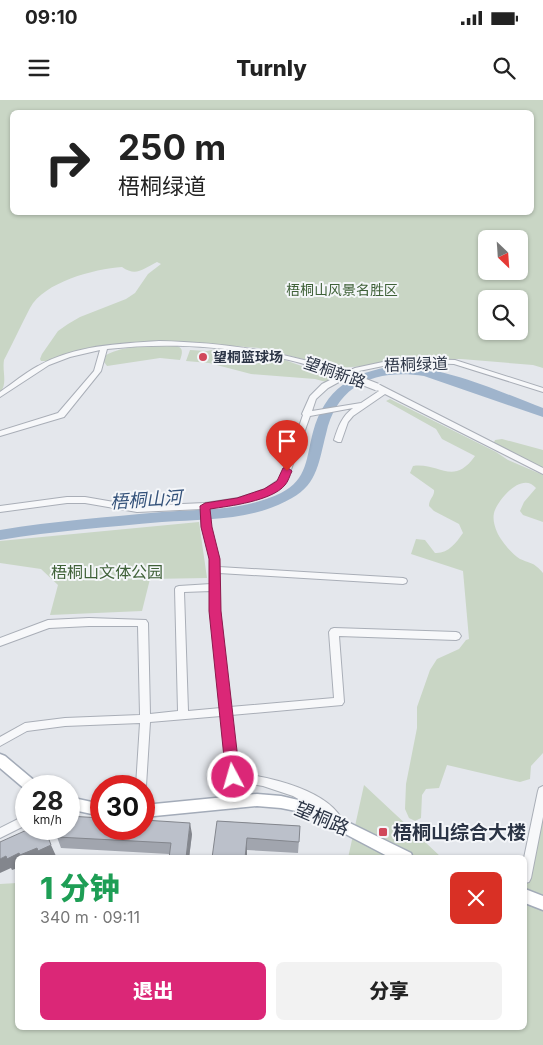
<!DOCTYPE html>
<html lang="zh">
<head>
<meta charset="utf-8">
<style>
  :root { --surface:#fff; --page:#f2f2f2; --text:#222; --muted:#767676; --accent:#db2777 }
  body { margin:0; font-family:Inter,"Noto Sans SC",sans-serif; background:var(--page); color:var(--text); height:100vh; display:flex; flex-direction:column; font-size:19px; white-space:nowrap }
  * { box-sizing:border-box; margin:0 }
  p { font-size:16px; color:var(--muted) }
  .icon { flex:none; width:28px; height:28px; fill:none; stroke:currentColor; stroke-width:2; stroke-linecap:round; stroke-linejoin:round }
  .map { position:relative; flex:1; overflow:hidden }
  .side { position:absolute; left:15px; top:755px; width:512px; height:175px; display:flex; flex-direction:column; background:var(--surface); border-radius:8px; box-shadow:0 1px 4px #0004 }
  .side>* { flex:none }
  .banner { position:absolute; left:10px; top:10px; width:524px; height:105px; border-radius:8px; box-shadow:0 1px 4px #0004; background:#fff; color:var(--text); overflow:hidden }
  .needle { width:32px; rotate:155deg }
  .fabs { position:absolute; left:478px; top:130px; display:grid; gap:10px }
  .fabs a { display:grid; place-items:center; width:50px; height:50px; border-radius:8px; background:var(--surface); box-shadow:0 1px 4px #0004; font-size:25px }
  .speed { position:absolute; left:15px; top:675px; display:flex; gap:10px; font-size:25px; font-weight:700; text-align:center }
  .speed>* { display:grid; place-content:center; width:65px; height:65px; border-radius:50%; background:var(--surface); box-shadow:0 1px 4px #0004; line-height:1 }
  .speed small { font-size:12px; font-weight:400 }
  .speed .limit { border:8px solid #d22; background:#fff; color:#111 }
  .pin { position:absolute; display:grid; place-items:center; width:42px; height:42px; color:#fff; margin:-51px -21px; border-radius:50% 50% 50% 0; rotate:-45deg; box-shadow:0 0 5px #0007 }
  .pin .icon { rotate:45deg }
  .me { position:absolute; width:55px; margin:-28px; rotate:354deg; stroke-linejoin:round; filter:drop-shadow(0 0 4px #0008) }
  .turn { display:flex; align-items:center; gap:18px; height:105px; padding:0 25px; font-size:22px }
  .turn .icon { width:65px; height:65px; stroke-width:2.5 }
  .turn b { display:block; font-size:35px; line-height:42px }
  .round { display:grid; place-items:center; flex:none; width:52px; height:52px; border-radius:8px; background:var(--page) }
  .headline { display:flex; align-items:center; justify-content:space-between; height:85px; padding:0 25px }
  h1 { font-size:30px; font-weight:800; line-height:38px; color:#1e9e55 }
  .action { display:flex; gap:10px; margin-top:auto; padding:10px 25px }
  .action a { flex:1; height:58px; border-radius:8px; background:var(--accent); color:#fff; font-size:20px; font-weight:800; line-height:58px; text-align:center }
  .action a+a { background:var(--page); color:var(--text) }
  .status { display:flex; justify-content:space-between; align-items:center; height:35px; padding:0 25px; background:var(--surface); direction:ltr }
  .status svg { height:14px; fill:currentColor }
  header { display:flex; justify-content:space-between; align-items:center; height:65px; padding:0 25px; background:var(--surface); font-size:22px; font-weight:800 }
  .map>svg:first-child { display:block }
  .green { fill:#c9d6c5; fill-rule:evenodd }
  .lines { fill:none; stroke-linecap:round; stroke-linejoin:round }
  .river { fill:#9fb4cc; fill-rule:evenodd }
  .minor-casing { stroke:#a9aeb7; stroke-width:2 }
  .major-casing { stroke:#a3abb8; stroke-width:3 }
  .minor { fill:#f7f8fa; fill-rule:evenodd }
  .major { fill:#fff; fill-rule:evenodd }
  .minor-bridge-casing { stroke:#a9aeb7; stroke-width:9; stroke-linecap:butt }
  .minor-bridge { stroke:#f7f8fa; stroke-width:7 }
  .wall { fill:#a1a5ae }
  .shaded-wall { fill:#83868d }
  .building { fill:#bbc0ca; stroke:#83868d }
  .route { fill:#db2777; stroke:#8e194d }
  .poi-dot { fill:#d1495b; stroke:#f4f6f9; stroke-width:2 }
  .labels { text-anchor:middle; stroke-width:4; stroke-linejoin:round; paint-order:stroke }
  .far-park-label { font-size:14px; fill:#3f6138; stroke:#f4f6f9 }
  .far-poi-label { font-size:14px; font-weight:bold; fill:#2b3445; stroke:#f4f6f9; text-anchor:start }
  .street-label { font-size:16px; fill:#2b3445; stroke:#f4f6f9 }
  .park-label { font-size:16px; fill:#3f6138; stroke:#f4f6f9 }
  .water-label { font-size:18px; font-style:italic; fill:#34527a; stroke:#f4f6f9 }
  .near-street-label { font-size:19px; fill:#2b3445; stroke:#f4f6f9 }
  .near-poi-label { font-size:19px; font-weight:bold; fill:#2b3445; stroke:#f4f6f9; text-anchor:start }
</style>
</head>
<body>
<div class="status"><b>09:10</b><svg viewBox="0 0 49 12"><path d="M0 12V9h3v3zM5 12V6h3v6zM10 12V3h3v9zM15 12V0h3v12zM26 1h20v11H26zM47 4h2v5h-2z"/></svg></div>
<header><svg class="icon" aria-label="menu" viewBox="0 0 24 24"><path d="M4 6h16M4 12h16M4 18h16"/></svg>Turnly<svg class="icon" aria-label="search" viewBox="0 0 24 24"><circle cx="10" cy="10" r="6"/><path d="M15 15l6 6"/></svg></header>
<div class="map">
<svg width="543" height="945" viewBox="0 0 543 945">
  <rect width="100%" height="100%" fill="#e4e7ec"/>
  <path class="green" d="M 0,0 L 543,0 L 543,268 L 533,265 L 461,259 L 396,259 L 366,266 L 338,268 L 259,248 L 168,241 L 99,247 L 51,261 L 41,261 L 40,259 L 42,254 L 58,231 L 68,224 L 80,217 L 126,199 L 135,193 L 148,174 L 161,164 L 157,162 C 143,169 136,177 122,167 C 94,169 44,182 30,208 C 21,225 13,243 4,260 C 2,272 8,283 0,293 ZM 12,12 L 531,12 L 531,112 L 12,112 ZM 486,139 L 519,139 L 519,171 L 486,171 ZM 486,199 L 519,199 L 519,231 L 486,231 Z
    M 171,245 C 182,246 184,249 180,260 L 160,258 L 107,266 L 104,262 L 106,255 C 125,245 150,246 171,245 Z
    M 217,249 L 276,257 L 336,278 L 326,282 L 315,279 L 251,274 L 209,263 L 186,261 L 190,250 L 207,251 Z
    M 390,299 L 496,352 L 508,360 L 543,375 L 543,422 L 523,415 L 520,411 L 524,402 L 536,388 C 523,372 501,396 495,410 C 492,417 494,425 497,432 C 501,441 512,454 520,459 C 531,464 534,462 543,473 L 543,653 L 531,666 L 530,679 L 520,682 L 447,665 L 439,688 L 426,689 L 422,695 L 421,718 L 415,721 L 409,718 L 405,709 L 406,684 L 417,628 L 417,607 L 430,570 L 437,559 L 459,549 L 466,540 L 469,539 L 463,471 L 411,454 L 416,439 L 425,440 L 435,453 C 448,454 456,443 463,433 L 459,424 L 434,411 L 429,406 C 429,399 435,396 434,390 L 410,373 L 413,366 C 439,362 453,387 475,356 L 442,339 L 436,329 L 386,301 Z
    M 502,339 L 543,350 L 543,369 L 493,344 L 495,340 Z
    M 199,422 L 207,478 L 150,479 L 142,511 L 50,515 L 58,485 L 41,469 L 0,463 L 0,441 Z
    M 364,685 L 441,757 L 348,758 Z
    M 543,715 L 543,945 L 0,945 L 0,784 L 17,783 L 18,928 L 525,928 L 525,777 Z"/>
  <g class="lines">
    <path class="river" d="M 395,266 C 444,266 498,291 543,308 L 543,317 L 424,276 C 377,269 337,283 326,334 C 319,360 318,384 292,398 C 253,421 206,419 162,422 C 108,427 54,431 0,440 L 0,430 C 54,421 108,417 162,412 C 202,409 244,411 281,393 C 308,379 306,358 313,332 C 325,289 352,272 395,266 Z"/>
    <defs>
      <path id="minor" d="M 159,241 C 210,242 259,248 308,261 C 320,264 335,266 344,273 L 355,268 L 383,262 L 422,259 L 455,260 L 543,288 L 543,292 L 454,264 L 422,263 L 383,266 L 359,271 L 328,288 L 316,299 L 312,311 L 361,303 L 379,291 L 373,287 L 377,285 L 380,285 L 543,368 L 543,374 L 385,294 L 353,316 L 348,322 L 341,342 L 338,342 L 334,340 C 338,327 342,316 353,308 L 310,316 L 287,381 L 271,393 L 254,399 L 238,404 L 209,408 L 210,427 L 219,459 L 219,467 L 403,478 L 406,479 L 407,481 L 406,483 L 403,484 L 219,473 L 220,511 L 230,607 L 334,598 L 329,532 L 331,529 L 334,528 L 456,532 L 459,533 L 461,536 L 459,539 L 456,540 L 339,536 L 344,602 L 342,605 L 231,615 L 238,673 C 270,677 330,690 344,723 L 343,727 L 339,728 L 335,727 L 330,719 L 323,713 L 293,696 L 263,686 L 229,680 L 228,677 L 221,616 L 150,622 L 146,686 L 144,690 L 144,686 L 136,686 L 140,623 L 65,626 L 27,631 L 0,646 L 0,637 L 25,623 L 65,618 L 140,615 L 138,526 L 89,526 L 49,528 L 0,546 L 0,538 L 48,520 L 89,518 L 146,520 L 148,523 L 150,614 L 178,611 L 175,489 L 176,487 L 179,486 L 211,484 L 211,459 L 202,427 L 201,409 L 137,412 L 85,403 L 67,403 L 0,412 L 0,406 L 67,397 L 85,397 L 137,406 L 205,403 L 238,398 L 265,389 L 281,378 L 303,315 L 302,314 L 310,296 L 322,284 L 340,275 C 323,270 306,264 289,260 C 230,246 168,242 107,249 L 101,271 L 64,317 L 0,336 L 0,331 L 58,313 L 94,271 L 100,250 L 70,257 L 49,265 L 0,297 L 0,292 C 13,283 25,273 38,266 C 75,245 118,244 159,241 ZM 211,491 L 210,511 L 221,608 L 188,611 L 184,492 Z
        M 543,686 L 543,717 L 531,778 L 529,782 L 525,783 L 525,758 L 524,758 L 538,691 L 539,688 Z
        M 26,715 L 26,725 L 0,738 L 0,728 Z"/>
      <path id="major" d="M 0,654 L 5,656 L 36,682 L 38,686 L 26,686 L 26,690 L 0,668 Z
        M 257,694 L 281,696 L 307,702 L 411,753 L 413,758 L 391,758 L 315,718 L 301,712 L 281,708 L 257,706 L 144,717 L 144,705 Z
        M 69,697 L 101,704 L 101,716 L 69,709 Z
        M 525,789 L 543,796 L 543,810 L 525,803 Z"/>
    </defs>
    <use href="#minor" class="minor-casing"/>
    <use href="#major" class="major-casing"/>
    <use href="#minor" class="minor"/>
    <use href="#major" class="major"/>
    <defs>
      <path id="minor-bridge" d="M 341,273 L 377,287"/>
    </defs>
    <use href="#minor-bridge" class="minor-bridge-casing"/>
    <use href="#minor-bridge" class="minor-bridge"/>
  </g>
  <path class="wall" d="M 217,721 L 300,726 L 298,753 L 247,750 Z
    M 192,734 L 189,758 L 169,758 L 169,754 L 61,748 L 57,737 Z"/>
  <path class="shaded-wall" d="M 190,723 L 192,734 L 189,758 L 186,758 Z
    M 247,738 L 247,758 L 245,758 Z
    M 51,745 L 56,756 L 53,758 L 18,758 L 18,768 L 12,770 L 11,768 L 0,773 L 0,759 L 6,756 L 37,748 Z"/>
  <path class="building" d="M 69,716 L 101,718 L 101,729 L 144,729 L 144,720 L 190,723 L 186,758 L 169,758 L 171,743 L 57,737 L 58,729 L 69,729 Z
    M 217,721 L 300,726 L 299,742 L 247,738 L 245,758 L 212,758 Z
    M 29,729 L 45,729 L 51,745 L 38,751 L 37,748 L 20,755 L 19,753 L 7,759 L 6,756 L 0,759 L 0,742 Z"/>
  <path class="route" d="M 287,367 L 292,371 C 290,375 288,382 285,385 C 272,401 230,406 210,409 L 212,427 L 220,459 L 221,511 L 240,677 L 238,681 L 233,683 L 228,681 L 226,677 L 209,511 L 209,459 L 201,427 L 200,406 L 205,403 L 237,398 L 264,389 L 277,381 L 283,368 Z"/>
  <g class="poi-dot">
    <circle cx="203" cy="257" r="5"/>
    <rect x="378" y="727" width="10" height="10" rx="2.5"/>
  </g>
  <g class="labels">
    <g class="far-park-label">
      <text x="342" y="195">梧桐山风景名胜区</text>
    </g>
    <g class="far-poi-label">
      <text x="213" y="262">望桐篮球场</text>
    </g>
    <g class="street-label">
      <text transform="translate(416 264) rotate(-2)" y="6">梧桐绿道</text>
      <text transform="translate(335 272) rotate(19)" y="6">望桐新路</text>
    </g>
    <g class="park-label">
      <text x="107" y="478">梧桐山文体公园</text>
    </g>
    <g class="water-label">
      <text transform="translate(146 400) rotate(-4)" y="6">梧桐山河</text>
    </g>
    <g class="near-street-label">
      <text transform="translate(322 718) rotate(23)" y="7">望桐路</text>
    </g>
    <g class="near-poi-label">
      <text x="393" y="739">梧桐山综合大楼</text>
    </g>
  </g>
</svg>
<div class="fabs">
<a><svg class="needle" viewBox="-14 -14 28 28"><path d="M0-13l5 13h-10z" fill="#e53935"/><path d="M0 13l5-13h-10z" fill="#767676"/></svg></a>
<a><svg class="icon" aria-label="search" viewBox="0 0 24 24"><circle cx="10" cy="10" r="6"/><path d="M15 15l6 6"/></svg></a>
</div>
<div class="speed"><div>28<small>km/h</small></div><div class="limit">30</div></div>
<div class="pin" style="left:287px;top:371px;background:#d93025"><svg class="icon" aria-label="arrive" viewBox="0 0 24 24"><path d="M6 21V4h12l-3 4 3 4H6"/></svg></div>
<svg class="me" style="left:233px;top:677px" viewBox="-20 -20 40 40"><circle r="17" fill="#db2777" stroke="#fff" stroke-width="3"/><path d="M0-11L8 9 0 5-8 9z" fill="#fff"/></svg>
<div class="banner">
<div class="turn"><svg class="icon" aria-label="right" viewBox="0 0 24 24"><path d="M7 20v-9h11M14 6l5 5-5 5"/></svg><div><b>250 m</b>梧桐绿道</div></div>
</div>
<section class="side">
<div class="headline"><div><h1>1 分钟</h1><p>340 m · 09:11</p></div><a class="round" style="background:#d93025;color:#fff"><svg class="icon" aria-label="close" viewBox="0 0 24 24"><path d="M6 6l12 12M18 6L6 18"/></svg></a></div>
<div class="action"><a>退出</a><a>分享</a></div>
</section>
</div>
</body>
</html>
